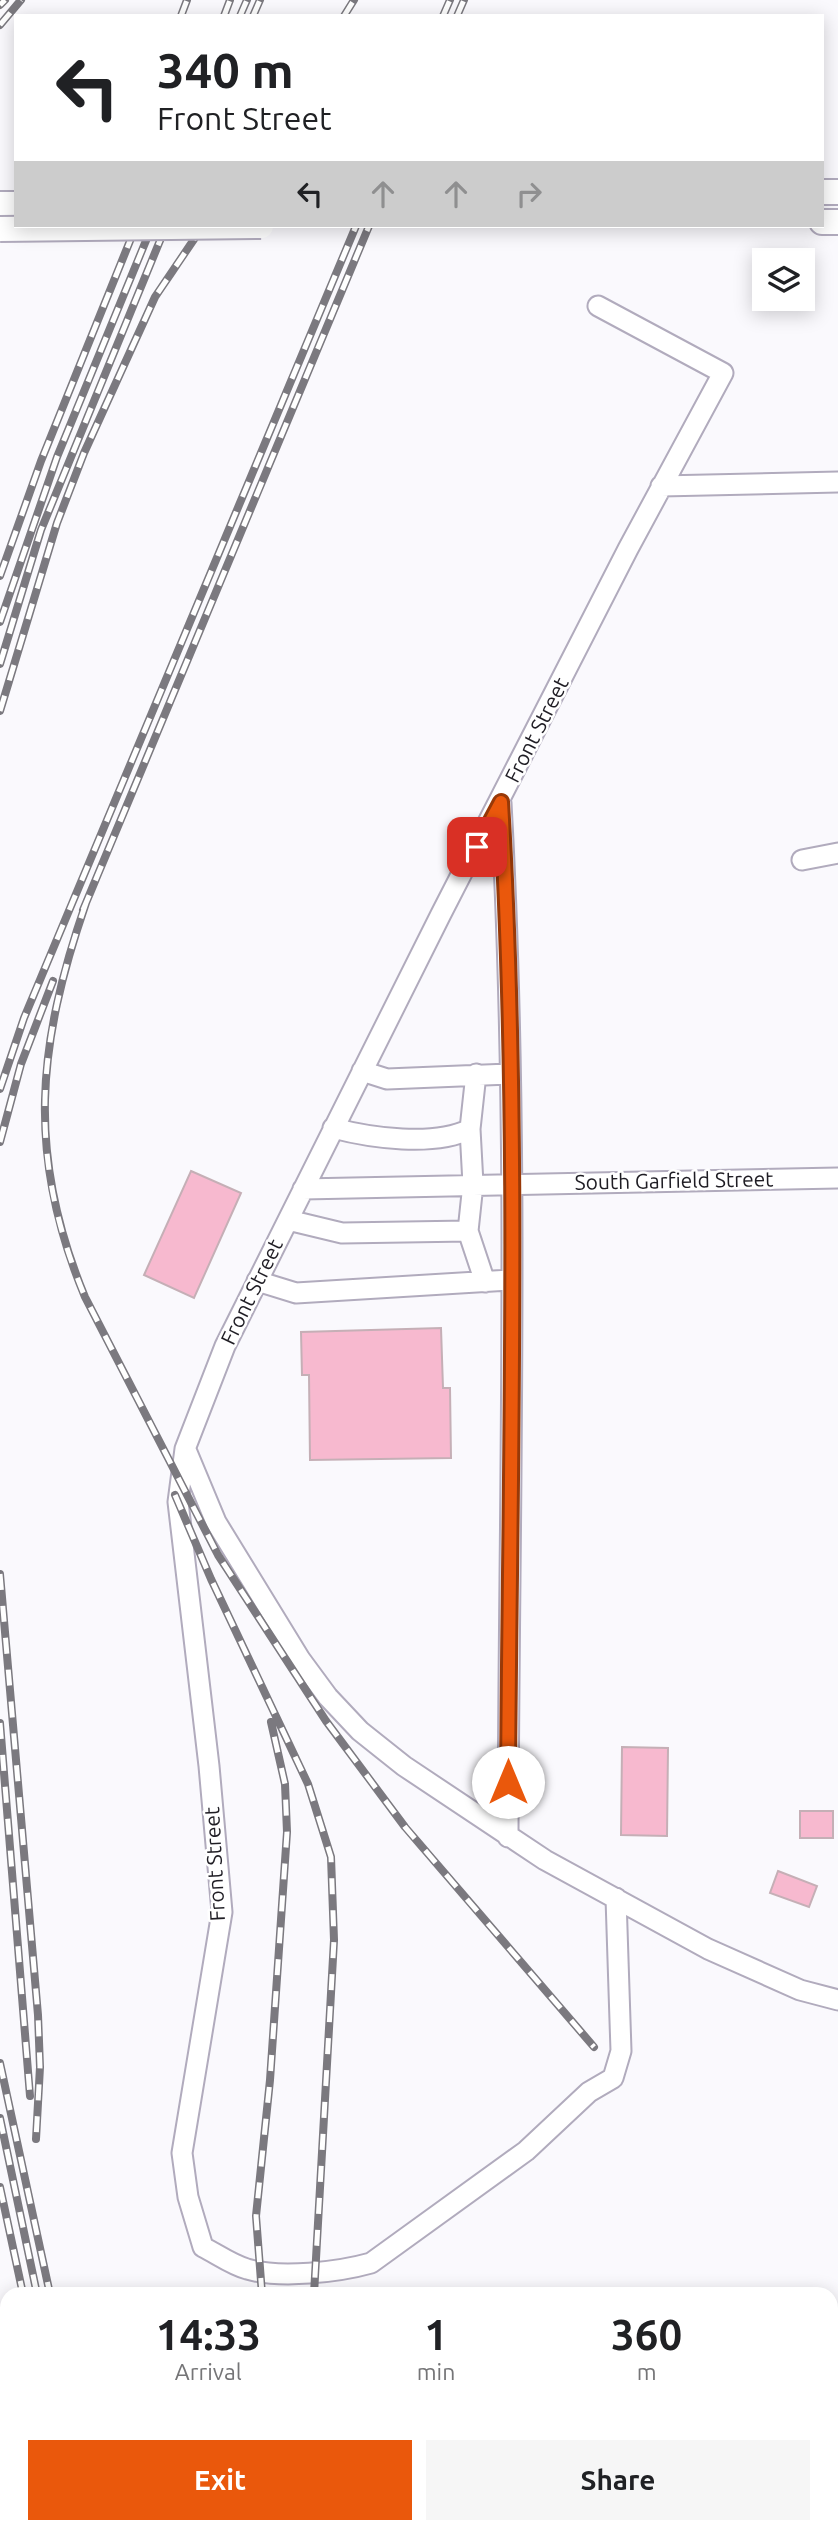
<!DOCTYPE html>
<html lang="en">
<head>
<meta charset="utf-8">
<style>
  :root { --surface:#fff; --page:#f6f6f6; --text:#202124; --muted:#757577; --accent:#ea580c }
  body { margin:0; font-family:Ubuntu,sans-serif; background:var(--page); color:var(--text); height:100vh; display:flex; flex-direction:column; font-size:26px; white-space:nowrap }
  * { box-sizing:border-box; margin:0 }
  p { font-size:23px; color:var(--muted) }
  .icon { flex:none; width:38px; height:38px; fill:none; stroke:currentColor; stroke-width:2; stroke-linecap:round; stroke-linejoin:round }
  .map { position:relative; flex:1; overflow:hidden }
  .side { position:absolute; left:0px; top:2287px; width:838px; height:247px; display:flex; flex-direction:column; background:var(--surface); border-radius:21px 21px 0 0; box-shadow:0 4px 18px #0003 }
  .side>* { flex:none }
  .top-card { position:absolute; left:14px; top:14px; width:810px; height:214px; border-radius:0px; box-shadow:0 4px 18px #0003; background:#fff; color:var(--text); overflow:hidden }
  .fabs { position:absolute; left:752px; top:248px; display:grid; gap:14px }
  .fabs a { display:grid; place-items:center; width:63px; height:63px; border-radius:0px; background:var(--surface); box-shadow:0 4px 18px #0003; font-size:35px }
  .pin { position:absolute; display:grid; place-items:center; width:60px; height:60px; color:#fff; margin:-30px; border-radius:14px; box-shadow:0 4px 10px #0006 }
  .me { position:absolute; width:77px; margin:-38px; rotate:0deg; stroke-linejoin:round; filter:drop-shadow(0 0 5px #0008) }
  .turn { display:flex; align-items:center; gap:24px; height:147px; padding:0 28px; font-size:32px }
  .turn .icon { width:91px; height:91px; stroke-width:2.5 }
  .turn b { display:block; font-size:49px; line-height:60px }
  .lanes { display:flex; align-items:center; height:66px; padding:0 28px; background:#0003; justify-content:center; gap:35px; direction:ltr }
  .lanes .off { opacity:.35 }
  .eta { display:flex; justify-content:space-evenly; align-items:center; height:119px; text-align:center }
  .eta b { font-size:42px; font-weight:700; line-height:49px }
  .primary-button { display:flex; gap:14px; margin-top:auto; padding:14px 28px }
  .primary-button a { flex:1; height:80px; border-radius:0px; background:var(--accent); color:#fff; font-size:28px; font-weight:700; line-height:80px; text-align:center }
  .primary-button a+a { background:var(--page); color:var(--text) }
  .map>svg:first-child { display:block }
  .green { fill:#cfd8a1 }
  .building { fill:#f7b9cf; stroke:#c5afb6; stroke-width:2 }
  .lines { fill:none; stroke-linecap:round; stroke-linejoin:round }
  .minor-casing { stroke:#b1abbd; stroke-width:23 }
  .major-casing { stroke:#b1abbd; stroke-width:28 }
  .minor { stroke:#fff; stroke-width:19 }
  .major { stroke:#fff; stroke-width:24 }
  .rail-casing { stroke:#7b797f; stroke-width:8 }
  .rail { stroke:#fff; stroke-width:5; stroke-dasharray:16; stroke-linecap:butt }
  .major-bridge-casing { stroke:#b1abbd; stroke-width:28; stroke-linecap:butt }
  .major-bridge { stroke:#fff; stroke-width:24 }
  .route-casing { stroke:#983908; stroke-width:18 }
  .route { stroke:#ea580c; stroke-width:12 }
  .labels { text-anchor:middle; stroke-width:5; stroke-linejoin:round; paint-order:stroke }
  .street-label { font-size:21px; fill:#1f1d24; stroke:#fff }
</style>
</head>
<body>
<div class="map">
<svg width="838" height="2533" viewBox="0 0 838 2533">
  <rect width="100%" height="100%" fill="#faf9fd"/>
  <path class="green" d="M 512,2527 L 588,2527 L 596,2533 L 507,2533 Z"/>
  <path class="building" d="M 191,1171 L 241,1193 L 194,1298 L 144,1275 Z
    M 441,1328 L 443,1388 L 450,1388 L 451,1458 L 310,1460 L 309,1375 L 302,1375 L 301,1332 Z
    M 622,1747 L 668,1748 L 667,1836 L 621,1835 Z
    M 800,1811 L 833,1811 L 833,1838 L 800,1838 Z
    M 778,1871 L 817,1886 L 809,1907 L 770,1893 Z"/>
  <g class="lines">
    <defs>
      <path id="minor" d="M 598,306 L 723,373 L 628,549 L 441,914 L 225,1346 L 185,1449 L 178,1502 L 209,1766 L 222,1912 L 182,2153 L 188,2197 L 203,2247 C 217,2254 232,2265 247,2269 C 280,2279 339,2272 371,2263 L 526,2151 L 589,2092 L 613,2078 L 621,2051 L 616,1898
        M 661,486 L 838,482
        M 501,803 C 520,1147 509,1493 508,1837
        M 802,860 L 838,853
        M 362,1071 L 387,1079 L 509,1074
        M 333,1128 C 371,1138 434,1147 470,1129 L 476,1074
        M 303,1189 L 838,1178
        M 288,1220 L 342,1233 L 468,1231 L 473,1184 L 470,1129
        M 468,1231 L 485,1282
        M 257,1281 L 296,1293 L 510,1280
        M 186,1450 L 216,1522 L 300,1659 L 328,1697 L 360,1731 L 404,1766 L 545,1860 L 708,1949 L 800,1990 L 838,2000
        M 831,2406 L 838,2401
        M 675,2533 L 681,2527"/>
      <path id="major" d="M 822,192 L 838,192
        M 0,204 L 16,204
        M 822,222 L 838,222"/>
    </defs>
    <use href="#minor" class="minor-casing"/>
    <use href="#major" class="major-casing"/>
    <use href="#minor" class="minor"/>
    <use href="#major" class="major"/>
    <defs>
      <path id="rail" d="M 0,5 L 5,0
        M 181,16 L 187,0
        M 224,16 L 230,0
        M 240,16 L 247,0
        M 253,16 L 260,0
        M 344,16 L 354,0
        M 443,16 L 450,0
        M 457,16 L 464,0
        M 0,25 L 21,0
        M 0,576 L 41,461 L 136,226
        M 0,622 L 57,457 L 152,226
        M 0,664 L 41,530 L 166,226
        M 0,711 L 57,523 L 84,453 L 155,297 L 203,226
        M 86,903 C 37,1045 26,1155 85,1297 L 218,1555 L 326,1721 L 405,1827 L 594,2047
        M 83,910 L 369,226
        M 0,1089 L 24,1018 L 356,226
        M 0,1142 L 21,1064 L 53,981
        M 175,1495 L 211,1579 L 308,1784 L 331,1857 L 334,1940 L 314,2294
        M 0,1574 L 38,2015 L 40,2067 L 36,2139
        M 0,1723 L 30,2096
        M 0,2063 L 50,2294
        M 0,2118 L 37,2294
        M 0,2187 L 23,2294
        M 262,2294 L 256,2216 L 270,2080 L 287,1832 L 285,1784 L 271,1722
        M 73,2527 L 74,2533
        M 87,2527 L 88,2533
        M 101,2527 L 102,2533
        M 295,2533 L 296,2527
        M 308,2533 L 308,2527
        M 322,2533 L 322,2527"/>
    </defs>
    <use href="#rail" class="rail-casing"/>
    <use href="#rail" class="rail"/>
    <defs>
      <path id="major-bridge" d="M 0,229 L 261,226"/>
    </defs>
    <use href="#major-bridge" class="major-bridge-casing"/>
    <use href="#major-bridge" class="major-bridge"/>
  </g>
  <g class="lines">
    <defs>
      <path id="route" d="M 477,847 L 501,802 C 520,1127 510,1456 508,1782"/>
    </defs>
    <use href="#route" class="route-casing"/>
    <use href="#route" class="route"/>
  </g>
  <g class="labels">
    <g class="street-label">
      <text transform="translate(537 730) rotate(-63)" y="7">Front Street</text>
      <text transform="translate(674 1181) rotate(-1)" y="7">South Garfield Street</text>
      <text transform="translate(252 1292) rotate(-64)" y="7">Front Street</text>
      <text transform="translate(215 1864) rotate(-93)" y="7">Front Street</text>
    </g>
  </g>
</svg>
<div class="fabs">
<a><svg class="icon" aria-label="layers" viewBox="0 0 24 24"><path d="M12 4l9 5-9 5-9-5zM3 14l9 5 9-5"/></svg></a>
</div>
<div class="pin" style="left:477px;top:847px;background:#d93025"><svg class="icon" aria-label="arrive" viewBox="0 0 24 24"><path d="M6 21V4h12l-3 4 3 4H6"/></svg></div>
<svg class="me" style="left:508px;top:1782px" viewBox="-20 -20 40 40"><circle r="19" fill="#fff"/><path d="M0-13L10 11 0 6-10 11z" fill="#ea580c"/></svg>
<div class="top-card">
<div class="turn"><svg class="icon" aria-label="left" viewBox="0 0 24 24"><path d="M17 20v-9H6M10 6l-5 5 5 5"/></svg><div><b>340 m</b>Front Street</div></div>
<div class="lanes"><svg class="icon" aria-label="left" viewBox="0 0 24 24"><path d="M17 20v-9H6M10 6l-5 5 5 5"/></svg><svg class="icon off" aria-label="ahead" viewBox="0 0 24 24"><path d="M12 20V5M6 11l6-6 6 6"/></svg><svg class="icon off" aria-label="ahead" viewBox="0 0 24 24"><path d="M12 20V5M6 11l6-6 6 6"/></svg><svg class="icon off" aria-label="right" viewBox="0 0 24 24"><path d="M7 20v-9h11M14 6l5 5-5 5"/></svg></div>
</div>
<section class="side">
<div class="eta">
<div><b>14:33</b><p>Arrival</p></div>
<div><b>1</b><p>min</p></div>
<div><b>360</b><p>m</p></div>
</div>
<div class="primary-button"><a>Exit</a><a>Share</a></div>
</section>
</div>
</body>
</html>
